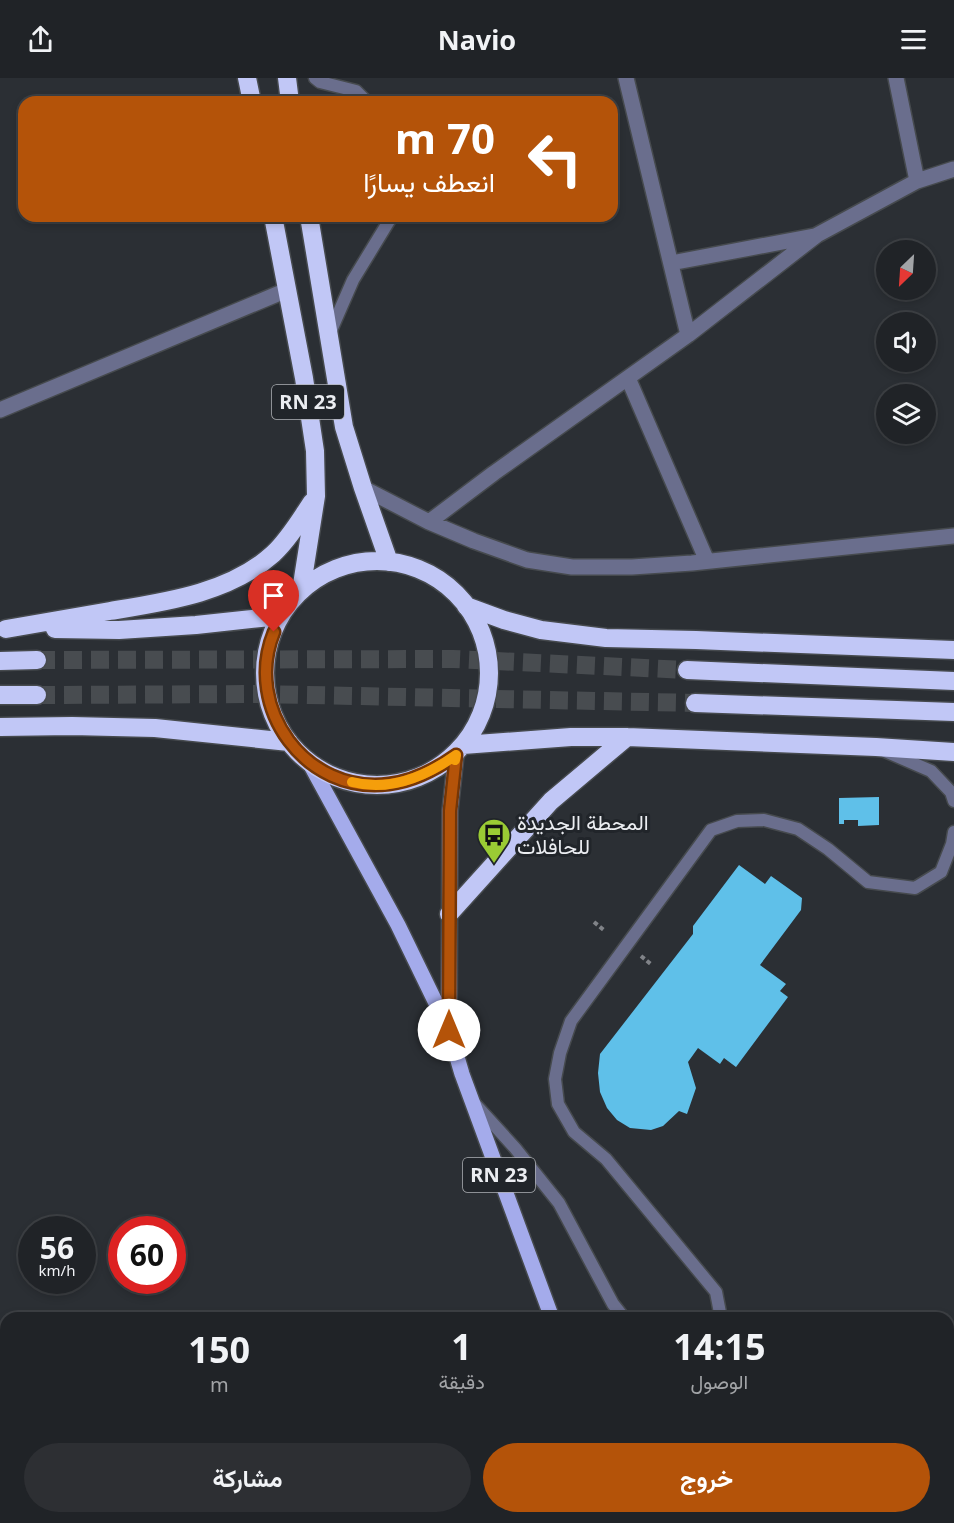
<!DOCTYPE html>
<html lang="ar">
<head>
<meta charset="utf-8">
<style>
  :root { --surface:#202327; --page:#2d2f33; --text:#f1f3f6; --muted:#a2a4a7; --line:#3d4044; --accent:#b45309 }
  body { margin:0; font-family:"Noto Sans",Vazirmatn,sans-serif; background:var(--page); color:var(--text); direction:rtl; height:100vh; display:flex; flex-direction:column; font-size:22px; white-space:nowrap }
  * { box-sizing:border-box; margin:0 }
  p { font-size:20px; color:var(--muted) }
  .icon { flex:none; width:33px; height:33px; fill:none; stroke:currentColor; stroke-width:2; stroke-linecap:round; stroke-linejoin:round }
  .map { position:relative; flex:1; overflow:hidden; direction:ltr }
  .panel { position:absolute; left:0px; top:1234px; width:954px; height:212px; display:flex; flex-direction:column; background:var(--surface); border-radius:18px 18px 0 0; box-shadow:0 3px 9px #0003,0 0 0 2px var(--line); direction:rtl }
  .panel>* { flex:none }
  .top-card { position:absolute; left:18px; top:18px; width:600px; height:126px; border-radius:18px; box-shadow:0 3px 9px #0003,0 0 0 2px var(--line); direction:rtl; background:#b45309; color:#fff; overflow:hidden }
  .needle { width:39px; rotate:205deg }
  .tools { position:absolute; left:876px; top:162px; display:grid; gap:12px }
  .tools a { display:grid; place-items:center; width:60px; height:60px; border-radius:50%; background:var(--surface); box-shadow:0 3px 9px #0003,0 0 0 2px var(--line); font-size:30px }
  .speed { position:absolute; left:18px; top:1138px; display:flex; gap:12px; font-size:30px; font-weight:700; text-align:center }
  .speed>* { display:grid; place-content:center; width:78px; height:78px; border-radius:50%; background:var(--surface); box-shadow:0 3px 9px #0003,0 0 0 2px var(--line); line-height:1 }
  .speed small { font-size:15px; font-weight:400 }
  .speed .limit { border:9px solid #d22; background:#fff; color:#111 }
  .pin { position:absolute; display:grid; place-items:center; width:51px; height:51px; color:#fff; margin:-62px -26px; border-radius:50% 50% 50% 0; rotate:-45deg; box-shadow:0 0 6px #0007 }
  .pin .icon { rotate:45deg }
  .me { position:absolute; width:66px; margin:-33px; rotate:0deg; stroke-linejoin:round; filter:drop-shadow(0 0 4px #0008) }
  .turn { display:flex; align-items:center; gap:21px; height:126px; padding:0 24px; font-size:27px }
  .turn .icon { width:78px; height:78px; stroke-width:2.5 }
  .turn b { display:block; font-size:42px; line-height:51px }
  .eta { display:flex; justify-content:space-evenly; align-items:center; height:102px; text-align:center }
  .eta b { font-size:36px; font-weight:700; line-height:42px }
  .action { display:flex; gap:12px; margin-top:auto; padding:12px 24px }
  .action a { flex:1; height:69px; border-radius:36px; background:var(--accent); color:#fff; font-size:24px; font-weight:700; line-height:69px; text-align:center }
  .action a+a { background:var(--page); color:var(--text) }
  header { display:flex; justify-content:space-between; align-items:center; height:78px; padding:0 24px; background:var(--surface); font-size:27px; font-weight:700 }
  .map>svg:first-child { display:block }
  .building { fill:#5fc0e9 }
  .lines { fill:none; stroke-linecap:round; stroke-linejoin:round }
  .highway-tunnel { stroke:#484c50; stroke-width:18; stroke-dasharray:18 9; stroke-linecap:butt }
  .lane-casing { stroke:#464a4e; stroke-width:15 }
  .street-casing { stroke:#464a4e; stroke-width:18 }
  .primary-casing { stroke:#464a4e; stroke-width:18 }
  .highway-casing { stroke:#464a4e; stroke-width:21 }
  .path { stroke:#808388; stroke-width:4; stroke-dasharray:4.5 3; stroke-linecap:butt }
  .lane { stroke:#6a6e8d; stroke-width:12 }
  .street { stroke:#6a6e8d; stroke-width:15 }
  .primary { stroke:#a4abeb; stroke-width:15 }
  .highway { stroke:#c1c7f6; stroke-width:18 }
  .tram { stroke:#9da0a4; stroke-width:1.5 }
  .route-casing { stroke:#753606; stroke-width:15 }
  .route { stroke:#b45309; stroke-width:10 }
  .slow { stroke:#f59e0b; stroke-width:10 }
  .labels { text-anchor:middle; stroke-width:6; stroke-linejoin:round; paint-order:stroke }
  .shield { fill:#21252a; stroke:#aeb1b5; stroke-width:1.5 }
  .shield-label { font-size:20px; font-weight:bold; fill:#ebedf1 }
  .poi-label { font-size:21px; fill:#ebedf1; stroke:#21252a; text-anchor:start }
</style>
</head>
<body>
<header><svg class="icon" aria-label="menu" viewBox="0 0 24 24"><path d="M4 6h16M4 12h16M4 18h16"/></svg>Navio<svg class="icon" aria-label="share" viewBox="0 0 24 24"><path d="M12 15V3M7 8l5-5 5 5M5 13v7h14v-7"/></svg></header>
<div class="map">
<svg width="954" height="1445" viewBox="0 0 954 1445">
  <rect width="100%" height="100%" fill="#2b2f34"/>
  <path class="building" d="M 879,719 L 879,747 L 858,748 L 858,742 L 844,742 L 844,746 L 839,746 L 839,720 Z
    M 739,787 L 765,806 L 771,798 L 802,820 L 801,832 L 760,887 L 786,906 L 780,913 L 788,919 L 736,989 L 724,980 L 720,986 L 698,970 L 688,984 L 696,1010 L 687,1036 L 679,1033 L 663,1048 L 651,1052 L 630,1050 L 617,1042 L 607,1030 L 600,1014 L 598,995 L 600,976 L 693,856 L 693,848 Z"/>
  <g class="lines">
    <path class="highway-tunnel" d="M 37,582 L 453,581 L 687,592
      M 37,617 L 259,616 L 695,625"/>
    <defs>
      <path id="lane" d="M 315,0 L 320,4 L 356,13 L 367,24
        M 329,257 L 353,202 L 392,138
        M 885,673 L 931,693 L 951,714 L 954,723
        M 475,1026 L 515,1070 L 559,1125 L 613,1226 L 624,1240
        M 721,1240 L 716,1214 L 606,1081 L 574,1054 L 558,1026 L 555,1001 L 560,975 L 571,943 L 711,752 L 737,743 L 764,742 L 798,751 L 828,771 L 868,804 L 915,810 L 941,794 L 952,766 L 954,754
        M 948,1339 L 954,1335
        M 791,1445 L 799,1440"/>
      <path id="street" d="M 626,0 L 688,257
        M 896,0 L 917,103
        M 671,185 L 814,158
        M 628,300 L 707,483
        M 0,332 L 287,212
        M 363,410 L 429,444 L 474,463 L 527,482 L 572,489 L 632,489 L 692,485 L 954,458
        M 429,444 L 494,395 L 688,257 L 817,157 L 917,103 L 954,91"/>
      <path id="primary" d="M 309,684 L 398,847 L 449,952 L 462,996 L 552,1240
        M 449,947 L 450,733 L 456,677
        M 625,1440 L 627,1445"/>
      <path id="highway" d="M 247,0 L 252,24
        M 287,0 L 290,24
        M 273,138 L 304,300 L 315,373 L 316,418 L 301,513
        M 309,138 L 344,349 L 363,410 L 389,484
        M265 595a112 112 0 1 1 224 0a112 112 0 1 1-224 0Z
        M 466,528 L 504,542 L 541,552 L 606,560 L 696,562 L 954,572
        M 6,551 C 41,545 75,539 110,533 C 165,524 230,515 273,476 C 289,461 300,442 312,424
        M 55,551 L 119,552 L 196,547 L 280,538
        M 0,583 L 37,582
        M 687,592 L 954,603
        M 0,617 L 37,617
        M 695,625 L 954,634
        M 0,649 L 72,648 L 155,650 L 289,664
        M 463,667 L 571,659 L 627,659 L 876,669 L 954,674
        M 449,836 L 551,723 L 627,659"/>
    </defs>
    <use href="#lane" class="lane-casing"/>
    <use href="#street" class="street-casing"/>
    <use href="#primary" class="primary-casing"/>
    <use href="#highway" class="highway-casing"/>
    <path class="path" d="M 594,844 L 605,853
      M 641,878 L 652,887
      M 881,1440 L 885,1445"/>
    <use href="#lane" class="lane"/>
    <use href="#street" class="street"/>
    <use href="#primary" class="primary"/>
    <use href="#highway" class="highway"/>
    <path class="tram" d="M 948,1357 L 954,1353
      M 948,1393 L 954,1388
      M 838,1445 L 844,1440
      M 876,1445 L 883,1440"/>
  </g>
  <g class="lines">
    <defs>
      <path id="route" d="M 274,554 C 243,630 306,717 389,706 C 414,703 435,692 456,677 L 450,733 L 449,952"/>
    </defs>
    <use href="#route" class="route-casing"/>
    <use href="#route" class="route"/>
    <path class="slow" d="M 352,704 C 390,714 425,699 456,677 L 455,682"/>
  </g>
  <defs>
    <symbol id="bus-pin" viewBox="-11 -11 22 30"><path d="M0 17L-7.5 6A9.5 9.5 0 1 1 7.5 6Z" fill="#9acb34" stroke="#21252a"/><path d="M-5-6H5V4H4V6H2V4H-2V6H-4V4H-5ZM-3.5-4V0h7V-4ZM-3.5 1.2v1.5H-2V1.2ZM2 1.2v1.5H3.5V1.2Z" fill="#111"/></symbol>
  </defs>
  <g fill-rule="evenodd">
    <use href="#bus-pin" x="475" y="738" width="38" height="52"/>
  </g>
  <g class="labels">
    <g class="shield">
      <rect x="272" y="307" width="72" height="34" rx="4.5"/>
      <rect x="463" y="1080" width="72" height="34" rx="4.5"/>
    </g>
    <g class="shield-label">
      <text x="308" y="331">RN 23</text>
      <text x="499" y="1104">RN 23</text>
    </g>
    <g class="poi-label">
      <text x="517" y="752">المحطة الجديدة<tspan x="517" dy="24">للحافلات</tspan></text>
    </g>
  </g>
</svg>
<div class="tools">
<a><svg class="needle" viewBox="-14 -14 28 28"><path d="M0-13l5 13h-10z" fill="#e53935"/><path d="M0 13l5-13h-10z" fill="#a2a4a7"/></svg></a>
<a><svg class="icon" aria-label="sound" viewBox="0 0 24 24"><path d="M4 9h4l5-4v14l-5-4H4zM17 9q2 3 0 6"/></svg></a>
<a><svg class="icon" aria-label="layers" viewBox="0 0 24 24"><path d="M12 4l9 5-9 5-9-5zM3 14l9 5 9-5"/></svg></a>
</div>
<div class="speed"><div>56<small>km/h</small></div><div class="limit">60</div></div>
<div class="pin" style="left:274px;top:554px;background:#d93025"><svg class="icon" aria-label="arrive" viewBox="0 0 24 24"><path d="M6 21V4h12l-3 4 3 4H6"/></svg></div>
<svg class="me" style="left:449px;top:952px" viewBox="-20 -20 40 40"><circle r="19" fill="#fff"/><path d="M0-13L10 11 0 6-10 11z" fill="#b45309"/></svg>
<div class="top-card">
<div class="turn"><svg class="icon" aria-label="left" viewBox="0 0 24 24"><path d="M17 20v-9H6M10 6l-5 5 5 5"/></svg><div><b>70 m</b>انعطف يسارًا</div></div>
</div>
<section class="panel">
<div class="eta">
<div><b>14:15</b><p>الوصول</p></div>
<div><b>1</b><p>دقيقة</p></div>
<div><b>150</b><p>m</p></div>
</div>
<div class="action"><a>خروج</a><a>مشاركة</a></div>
</section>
</div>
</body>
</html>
